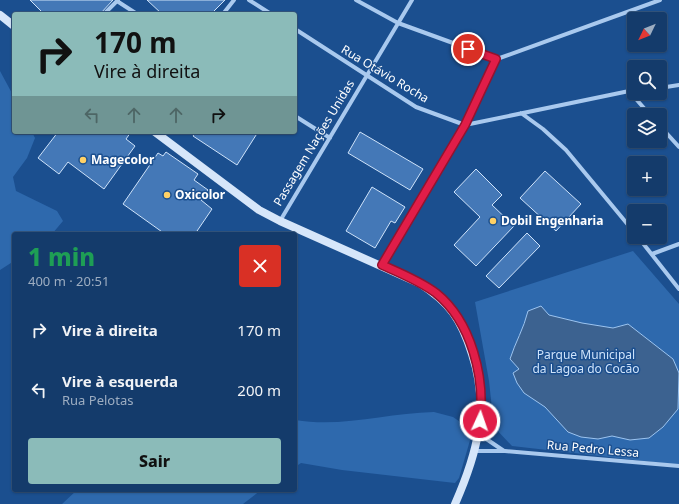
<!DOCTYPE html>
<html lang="pt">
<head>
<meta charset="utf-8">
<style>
  :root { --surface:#143b6b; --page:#214673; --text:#f1f3f6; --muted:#9dadc1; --line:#33557e; --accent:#8bbbb9 }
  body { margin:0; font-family:"Noto Sans",sans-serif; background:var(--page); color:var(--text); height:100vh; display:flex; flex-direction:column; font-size:15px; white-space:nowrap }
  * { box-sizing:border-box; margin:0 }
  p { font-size:13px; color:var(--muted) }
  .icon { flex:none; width:22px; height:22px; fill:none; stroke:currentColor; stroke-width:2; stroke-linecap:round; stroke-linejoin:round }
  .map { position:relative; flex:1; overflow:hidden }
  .drawer { position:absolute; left:12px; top:232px; width:285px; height:260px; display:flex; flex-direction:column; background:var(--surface); border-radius:4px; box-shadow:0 1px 3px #0004,0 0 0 1px var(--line) }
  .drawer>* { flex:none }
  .top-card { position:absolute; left:12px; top:12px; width:285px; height:122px; border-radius:4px; box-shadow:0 1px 3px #0004,0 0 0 1px var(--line); background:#8bbbb9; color:#111; overflow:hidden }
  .needle { width:26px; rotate:227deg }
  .tools { position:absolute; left:627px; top:12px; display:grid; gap:8px }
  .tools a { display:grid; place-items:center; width:40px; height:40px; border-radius:4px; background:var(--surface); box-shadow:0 1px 3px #0004,0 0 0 1px var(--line); font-size:20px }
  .pin { position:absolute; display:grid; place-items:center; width:34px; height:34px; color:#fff; margin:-17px; border:2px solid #fff; border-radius:50%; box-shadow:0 1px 4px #0007 }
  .me { position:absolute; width:44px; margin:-22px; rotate:3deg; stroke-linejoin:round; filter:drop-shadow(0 0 3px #0008) }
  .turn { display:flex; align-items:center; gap:14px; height:84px; padding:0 16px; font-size:18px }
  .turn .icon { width:52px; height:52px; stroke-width:2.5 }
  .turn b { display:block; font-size:28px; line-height:34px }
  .lanes { display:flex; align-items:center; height:38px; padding:0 16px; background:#0003; justify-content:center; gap:20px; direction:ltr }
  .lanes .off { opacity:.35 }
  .round { display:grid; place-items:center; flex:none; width:42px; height:42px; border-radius:4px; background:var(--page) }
  .overview { display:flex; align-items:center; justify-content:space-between; height:68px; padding:0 16px }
  h1 { font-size:24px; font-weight:800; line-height:30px; color:#1e9e55 }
  .primary-button { display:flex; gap:8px; margin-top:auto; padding:8px 16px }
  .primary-button a { flex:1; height:46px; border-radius:4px; background:var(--accent); color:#111; font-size:16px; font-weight:800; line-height:46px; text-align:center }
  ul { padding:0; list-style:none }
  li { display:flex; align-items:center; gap:12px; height:60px; padding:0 16px }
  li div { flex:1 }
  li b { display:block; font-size:15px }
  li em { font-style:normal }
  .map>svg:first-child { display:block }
  .green { fill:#2e69ad }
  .water { fill:#3c6290; stroke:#9cc4f0 }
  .building { fill:#4478b7; stroke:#cfe3fa }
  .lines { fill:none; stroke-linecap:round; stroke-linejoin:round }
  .minor { stroke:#a9c9ee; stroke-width:4 }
  .secondary { stroke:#d6e6fa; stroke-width:8 }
  .route-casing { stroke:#92132f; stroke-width:10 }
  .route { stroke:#e11d48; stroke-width:7 }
  .poi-dot { fill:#ffd166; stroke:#1b4f8f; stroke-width:1.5 }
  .labels { text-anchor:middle; stroke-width:3; stroke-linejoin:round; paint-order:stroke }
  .street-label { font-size:12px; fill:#fff; stroke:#1b4f8f }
  .poi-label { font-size:12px; font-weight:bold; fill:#fff; stroke:#1b4f8f; text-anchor:start }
  .park-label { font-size:12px; fill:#cfe3fa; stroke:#1b4f8f }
</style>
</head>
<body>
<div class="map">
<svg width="679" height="504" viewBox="0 0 679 504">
  <rect width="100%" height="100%" fill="#1b4f8f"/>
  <path class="green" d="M 0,71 L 14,97 L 14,132 L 32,132 L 35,138 L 27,158 L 13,177 L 16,191 L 57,211 L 63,221 L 52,234 L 14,234 L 14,261 L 0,270 Z
    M 633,251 L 679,304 L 679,465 L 512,446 L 494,427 L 489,381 L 475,302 Z
    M 434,412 L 453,417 L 469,428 L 471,437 L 459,478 L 455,483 L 342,470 L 301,463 L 295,467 L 295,420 C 342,428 387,413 434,412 Z
    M 77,490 L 261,490 L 243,504 L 62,504 Z"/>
  <path class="water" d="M 541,306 L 549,315 L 582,323 L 613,328 L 628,324 L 673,359 L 679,373 L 678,409 L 663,427 L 649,438 L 630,440 L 612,436 L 598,439 L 581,437 L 568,432 L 545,407 L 524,393 L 517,383 L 513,373 L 519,369 L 510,359 C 515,343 524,328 528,311 Z"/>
  <path class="building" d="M 30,0 L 113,0 L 100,14 L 44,14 Z
    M 147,0 L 225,0 L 211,14 L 162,14 Z
    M 58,132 L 131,132 L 126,139 L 135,146 L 104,189 L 68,162 L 59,174 L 38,158 Z
    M 196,132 L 258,132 L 237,165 L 193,136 Z
    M 360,132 L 423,169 L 410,190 L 348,153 Z
    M 166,152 L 198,174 L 194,180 L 208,190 L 201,200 L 212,209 L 195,234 L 165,234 L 123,204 L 158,153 L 163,156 Z
    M 476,169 L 502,195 L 492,205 L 514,226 L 476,266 L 454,245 L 480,217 L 454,192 Z
    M 545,171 L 581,204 L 556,231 L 520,198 Z
    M 372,187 L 405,207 L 395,223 L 391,221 L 375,248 L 346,231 Z
    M 527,233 L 540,246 L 499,288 L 486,276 Z"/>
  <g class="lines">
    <path class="minor" d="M 249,0 L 271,14
      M 356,0 L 398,23 L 497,59
      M 117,1 L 137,14
      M 104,14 L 118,0
      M 223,14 L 234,0
      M 295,29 L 416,107 L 465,125 L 634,90
      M 660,88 L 679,85
      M 629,91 L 650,115
      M 521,113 L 543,129 L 566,150 L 634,232
      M 295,116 L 330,138
      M 660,126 L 679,147
      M 280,221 L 412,0
      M 638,237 L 679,289
      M 652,254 L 679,244
      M 382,265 L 465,125 L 497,59 L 660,0
      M 479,434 L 504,451
      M 474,451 L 505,451 L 679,466"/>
    <path class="secondary" d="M 0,15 L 14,26
      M 155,132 L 259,210 L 280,221 L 419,283 C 450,303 461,319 472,354 C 490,408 477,454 455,504"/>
  </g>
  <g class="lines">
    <defs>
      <path id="route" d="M 468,49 L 496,59 L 465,125 L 382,265 C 400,273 420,281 436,293 C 472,322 485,378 480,421"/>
    </defs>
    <use href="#route" class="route-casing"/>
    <use href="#route" class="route"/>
  </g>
  <g class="poi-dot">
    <circle cx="83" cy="160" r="4"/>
    <circle cx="167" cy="195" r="4"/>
    <circle cx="493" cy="221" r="4"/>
  </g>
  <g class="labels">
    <g class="street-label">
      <text transform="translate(385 74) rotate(31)" y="4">Rua Otávio Rocha</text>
      <text transform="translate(314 143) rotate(-59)" y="4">Passagem Nações Unidas</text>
      <text transform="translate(593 449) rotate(5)" y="4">Rua Pedro Lessa</text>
    </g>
    <g class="poi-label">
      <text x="91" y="164">Magecolor</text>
      <text x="175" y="199">Oxicolor</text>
      <text x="501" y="225">Dobil Engenharia</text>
    </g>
    <g class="park-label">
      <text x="586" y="359">Parque Municipal<tspan x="586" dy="14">da Lagoa do Cocão</tspan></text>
    </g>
  </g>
</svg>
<div class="tools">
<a><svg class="needle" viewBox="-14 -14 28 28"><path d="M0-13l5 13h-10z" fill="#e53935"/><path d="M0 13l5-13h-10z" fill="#9dadc1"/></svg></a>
<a><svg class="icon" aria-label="search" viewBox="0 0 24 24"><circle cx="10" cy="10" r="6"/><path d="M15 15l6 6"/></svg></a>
<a><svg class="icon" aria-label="layers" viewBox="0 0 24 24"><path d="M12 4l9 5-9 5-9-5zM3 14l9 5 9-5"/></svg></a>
<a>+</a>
<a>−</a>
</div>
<div class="pin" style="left:468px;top:49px;background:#d93025"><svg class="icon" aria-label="arrive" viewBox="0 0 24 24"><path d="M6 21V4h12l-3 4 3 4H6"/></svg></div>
<svg class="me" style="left:480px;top:421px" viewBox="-20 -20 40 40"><circle r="17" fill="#e11d48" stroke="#fff" stroke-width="3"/><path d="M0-11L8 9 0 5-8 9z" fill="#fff"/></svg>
<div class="top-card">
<div class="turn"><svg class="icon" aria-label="right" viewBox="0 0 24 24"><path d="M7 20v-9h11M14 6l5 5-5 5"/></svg><div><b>170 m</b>Vire à direita</div></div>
<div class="lanes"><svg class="icon off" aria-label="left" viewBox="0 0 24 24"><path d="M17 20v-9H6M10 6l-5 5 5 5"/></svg><svg class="icon off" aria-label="ahead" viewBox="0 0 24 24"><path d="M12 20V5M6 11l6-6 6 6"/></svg><svg class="icon off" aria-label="ahead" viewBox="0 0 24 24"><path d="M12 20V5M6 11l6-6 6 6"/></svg><svg class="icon" aria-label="right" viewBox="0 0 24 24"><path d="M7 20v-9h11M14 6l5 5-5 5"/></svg></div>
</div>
<section class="drawer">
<div class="overview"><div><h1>1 min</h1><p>400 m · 20:51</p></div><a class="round" style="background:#d93025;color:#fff"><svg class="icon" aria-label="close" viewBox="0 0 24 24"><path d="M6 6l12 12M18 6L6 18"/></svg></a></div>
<ul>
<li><svg class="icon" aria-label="right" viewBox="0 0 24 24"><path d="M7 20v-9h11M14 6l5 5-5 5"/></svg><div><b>Vire à direita</b></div><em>170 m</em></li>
<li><svg class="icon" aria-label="left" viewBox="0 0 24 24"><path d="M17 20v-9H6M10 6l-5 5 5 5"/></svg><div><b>Vire à esquerda</b><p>Rua Pelotas</p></div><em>200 m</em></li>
</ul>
<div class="primary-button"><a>Sair</a></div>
</section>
</div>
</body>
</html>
